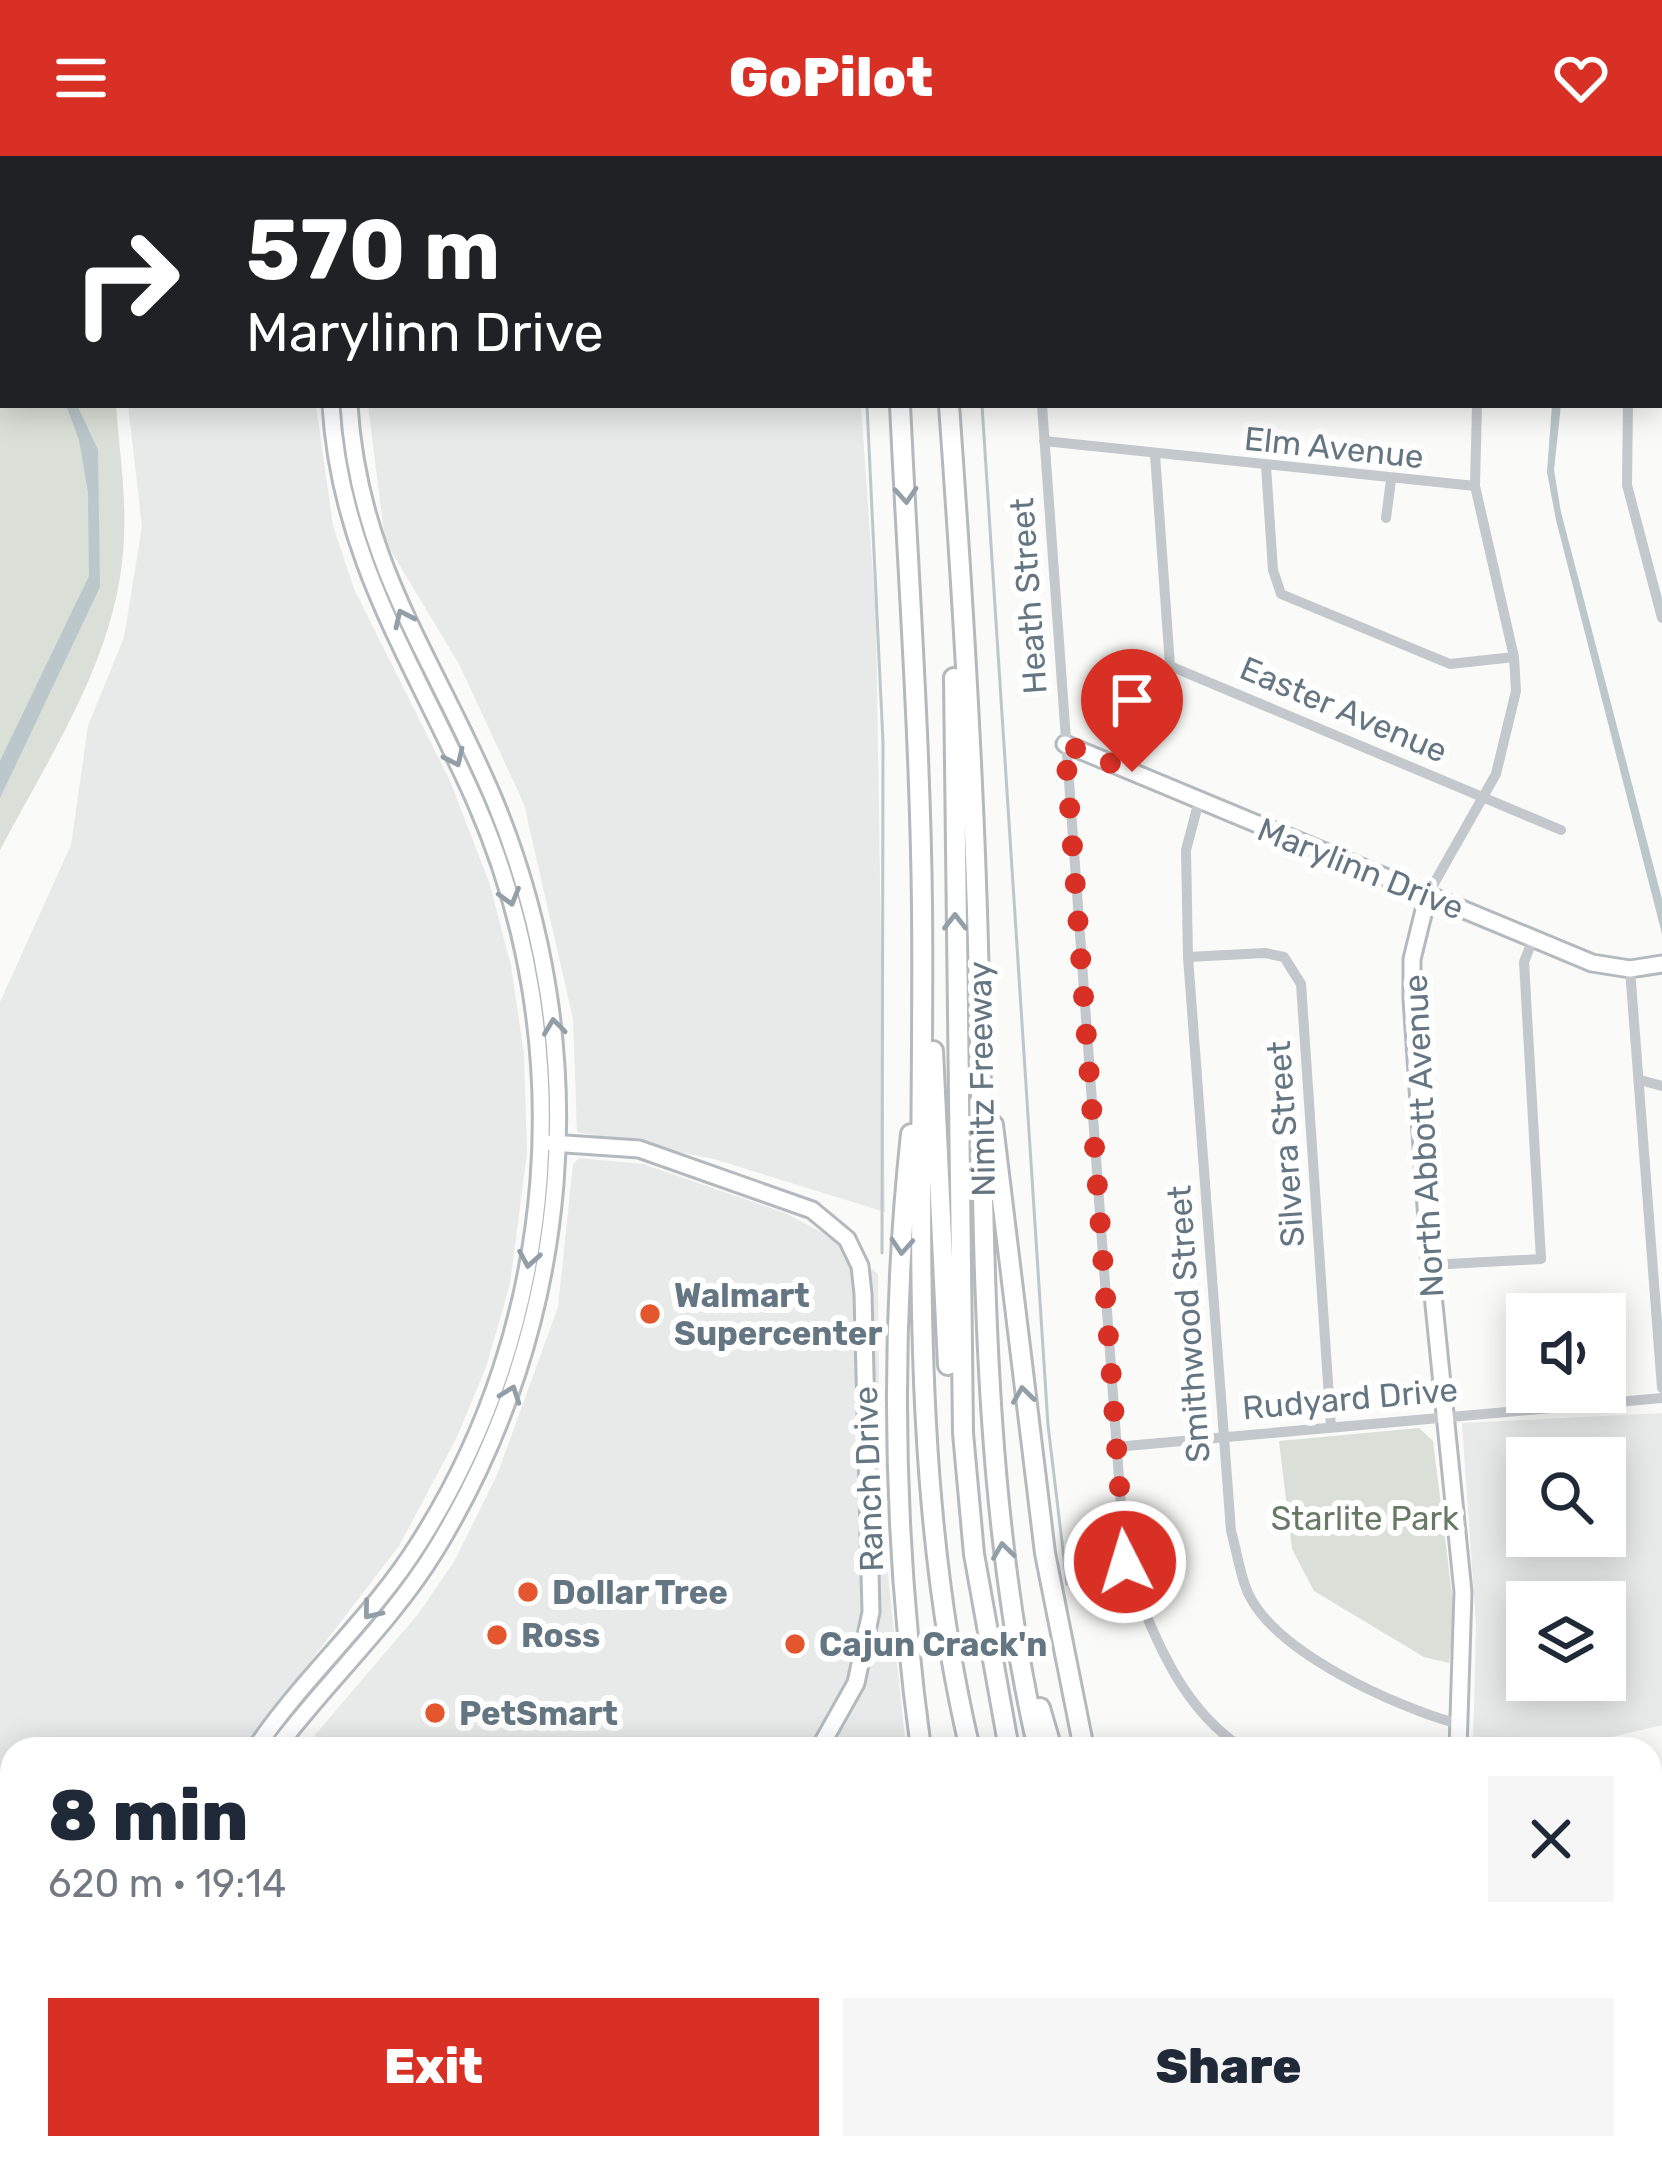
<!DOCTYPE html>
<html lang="en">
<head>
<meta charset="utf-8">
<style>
  :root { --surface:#fff; --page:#f6f6f7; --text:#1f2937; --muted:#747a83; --accent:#d93025 }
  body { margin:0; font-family:Rubik,sans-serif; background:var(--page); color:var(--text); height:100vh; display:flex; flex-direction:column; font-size:45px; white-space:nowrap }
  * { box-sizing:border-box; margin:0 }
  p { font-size:39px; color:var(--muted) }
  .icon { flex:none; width:66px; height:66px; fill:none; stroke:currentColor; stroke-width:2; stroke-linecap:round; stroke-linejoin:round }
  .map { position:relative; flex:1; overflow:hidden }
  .sheet { position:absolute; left:0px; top:1581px; width:1662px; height:423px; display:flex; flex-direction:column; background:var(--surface); border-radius:36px 36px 0 0; box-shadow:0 6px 30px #0003 }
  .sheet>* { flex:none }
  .hud { position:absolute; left:0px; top:0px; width:1662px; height:252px; box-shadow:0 6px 30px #0003; background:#202124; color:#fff; overflow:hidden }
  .tools { position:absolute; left:1506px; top:1137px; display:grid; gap:24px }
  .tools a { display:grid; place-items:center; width:120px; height:120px; border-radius:0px; background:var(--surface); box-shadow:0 6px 30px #0003; font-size:60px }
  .pin { position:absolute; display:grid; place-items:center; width:102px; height:102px; color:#fff; margin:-123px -51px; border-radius:50% 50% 50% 0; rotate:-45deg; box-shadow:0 0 12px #0007 }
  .pin .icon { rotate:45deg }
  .me { position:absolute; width:132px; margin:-66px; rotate:355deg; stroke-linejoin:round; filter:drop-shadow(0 0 9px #0008) }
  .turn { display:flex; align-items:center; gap:42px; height:252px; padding:0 48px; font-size:54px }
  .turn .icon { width:156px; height:156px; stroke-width:2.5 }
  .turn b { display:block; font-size:84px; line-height:102px }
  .round { display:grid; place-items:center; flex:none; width:126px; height:126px; border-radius:0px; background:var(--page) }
  .head { display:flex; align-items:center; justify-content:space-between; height:204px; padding:0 48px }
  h1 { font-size:72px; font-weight:800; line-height:90px }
  .button { display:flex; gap:24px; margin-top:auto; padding:24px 48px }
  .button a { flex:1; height:138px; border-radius:0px; background:var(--accent); color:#fff; font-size:48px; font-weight:800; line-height:138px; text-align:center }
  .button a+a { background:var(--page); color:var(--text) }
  header { display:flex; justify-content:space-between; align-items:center; height:156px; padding:0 48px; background:var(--accent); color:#fff; font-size:54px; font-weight:800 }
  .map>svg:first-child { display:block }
  .built { fill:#e8e9e9; fill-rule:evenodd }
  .green { fill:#dadfd7 }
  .water { fill:#bbc7cb }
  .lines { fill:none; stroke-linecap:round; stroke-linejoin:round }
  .stream { stroke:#bbc7cb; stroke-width:3 }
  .secondary-casing { stroke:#b3babf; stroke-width:21 }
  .highway-casing { stroke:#b4b9bd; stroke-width:24 }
  .street { stroke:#c3c8cc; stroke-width:10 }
  .secondary { stroke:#fff; stroke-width:15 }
  .highway { stroke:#fff; stroke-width:18 }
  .oneway { stroke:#939fa8 }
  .route { stroke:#d93025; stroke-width:21; stroke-dasharray:0 37.8 }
  .poi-dot { fill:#e4572e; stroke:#fff; stroke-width:4.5 }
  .labels { text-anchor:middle; stroke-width:12; stroke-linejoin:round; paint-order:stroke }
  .street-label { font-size:33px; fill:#657683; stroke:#fff }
  .poi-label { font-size:33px; font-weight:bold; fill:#657683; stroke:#fff; text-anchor:start }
  .park-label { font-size:33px; fill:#687a64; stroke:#fff }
</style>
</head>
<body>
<header><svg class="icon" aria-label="menu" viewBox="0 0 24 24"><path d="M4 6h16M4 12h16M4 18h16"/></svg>GoPilot<svg class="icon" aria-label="heart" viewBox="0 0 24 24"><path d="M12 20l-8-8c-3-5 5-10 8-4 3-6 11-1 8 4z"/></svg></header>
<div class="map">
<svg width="1662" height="2003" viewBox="0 0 1662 2003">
  <rect width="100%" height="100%" fill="#fafaf8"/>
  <path class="built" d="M 121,0 L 356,0 L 120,3 Z
    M 411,0 L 849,0 L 849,3 L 409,3 Z
    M 128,249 L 316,249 L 333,370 L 354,433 L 450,625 L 490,729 L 511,810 L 524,898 L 527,997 L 510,1128 L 486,1211 L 457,1281 L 399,1390 L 243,1593 L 12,1593 L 12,1876 L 0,1861 L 0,846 L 71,689 L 88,570 L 124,481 L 142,371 Z
    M 368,249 L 861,249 L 876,462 L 885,1056 L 714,1003 L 577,976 L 573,863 L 524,648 L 459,508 L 385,385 Z
    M 579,1002 L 643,1008 L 785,1057 L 827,1079 L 878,1118 L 880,1339 L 906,1593 L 303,1593 L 419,1457 L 455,1404 L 497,1319 L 558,1151 L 573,1008 Z
    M 1662,1257 L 1662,1569 L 1561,1593 L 1473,1593 L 1476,1469 L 1462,1267 ZM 1527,1302 L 1605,1302 L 1605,1380 L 1527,1380 ZM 1527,1446 L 1605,1446 L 1605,1524 L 1527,1524 Z
    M 1662,1869 L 1662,1999 L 1650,1987 L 1650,1872 Z
    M 235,1992 L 913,1992 L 910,2003 L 237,2003 Z
    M 1346,1992 L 1609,1992 L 1618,2003 L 1362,2003 Z"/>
  <path class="green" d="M 0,0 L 104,0 L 3,3 L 3,249 L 116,249 C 119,292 126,336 124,379 C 121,495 52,595 0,694 Z
    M 339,249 L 346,249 L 350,296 L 444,552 C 384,460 347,359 339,249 Z
    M 1419,1272 L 1433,1285 L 1455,1463 L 1449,1507 L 1424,1501 L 1314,1435 L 1292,1393 L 1279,1285 Z
    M 446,1359 L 398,1441 L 270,1593 L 263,1593 L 380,1455 Z
    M 0,1900 L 12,1916 L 12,1992 L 68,1992 L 75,2003 L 0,2003 Z"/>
  <path class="water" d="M 66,249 L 77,249 L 98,294 L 100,431 L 0,642 L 0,605 L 89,420 L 88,336 L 79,284 Z
    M 1552,249 L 1561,249 L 1554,314 L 1561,356 L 1662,743 L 1662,778 L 1556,364 L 1547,316 Z"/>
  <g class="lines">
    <path class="stream" d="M 852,0 L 852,3
      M 964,0 L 965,3
      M 867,249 L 883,586 L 882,1097
      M 982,249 L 1048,1269 L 1067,1428
      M 1010,2003 L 1014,1992"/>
    <defs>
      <path id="secondary" d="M 373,3 L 374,0
        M 392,3 L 393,0
        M 1065,588 L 1592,807 L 1630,813 L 1662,808
        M 1428,738 L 1412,803 L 1412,843 L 1430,1109 L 1463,1436 L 1458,1593
        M 551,987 L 639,993 L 812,1054 L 847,1083 L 860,1110 L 863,1138 L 871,1456 L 856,1527 L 819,1593
        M 255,1593 C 304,1520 372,1462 419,1387 C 559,1168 580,885 476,647 C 416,510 340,403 331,249
        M 276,1593 C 327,1525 390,1468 435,1395 C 574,1168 596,892 495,646 C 436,504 359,410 349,249
        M 196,1992 L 196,2003
        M 219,1992 L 220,2003
        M 1642,1992 L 1654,2003"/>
      <path id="highway" d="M 885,0 L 886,3
        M 932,0 L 932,3
        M 900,249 C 908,416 920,582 922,749 C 925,1031 904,1316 970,1593
        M 949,249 C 963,443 975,637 979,831 C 985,1087 980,1342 1038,1593
        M 954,522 L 963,1277 L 974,1398 L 1009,1593
        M 933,895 L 948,1209
        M 993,969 L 1045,1397 L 1084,1593
        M 911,978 C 889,1184 893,1388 921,1593
        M 1040,1552 L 1052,1593
        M 1143,1992 L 1146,2003
        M 1256,1992 L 1274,2003
        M 929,2003 L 932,1992
        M 970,2003 L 974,1992
        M 1022,2003 L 1025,1992
        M 1079,2003 L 1083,1992
        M 1625,2003 L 1625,1992"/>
    </defs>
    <use href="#secondary" class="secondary-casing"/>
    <use href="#highway" class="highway-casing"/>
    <path class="street" d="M 1026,0 L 1026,3
      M 1133,0 L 1133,3
      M 1458,0 L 1485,3
      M 1502,3 L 1502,0
      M 1654,3 L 1654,0
      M 1042,249 L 1125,1406 C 1153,1476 1178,1551 1244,1593
      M 1628,249 L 1627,329 L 1662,462
      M 1044,285 L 1475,330
      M 1155,298 L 1170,510 L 1561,674
      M 1266,310 L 1273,414 L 1281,438 L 1450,508 L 1514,501
      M 1386,362 L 1391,324
      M 1199,645 L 1186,694 L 1188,801 L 1231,1375 C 1237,1395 1240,1421 1249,1439 C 1278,1498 1395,1550 1455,1567
      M 1428,738 L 1496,618 L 1516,535 L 1514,501 L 1475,330 L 1477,249
      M 1188,801 L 1265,797 L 1284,801 L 1301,828 L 1331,1271
      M 1630,813 L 1662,1232
      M 1640,924 L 1662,930
      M 1430,1109 L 1541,1103 L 1524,806 L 1533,783
      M 1115,1291 L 1662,1242
      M 1650,1628 L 1662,1625
      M 1650,1689 L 1662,1728
      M 126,2003 L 130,1992"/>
    <use href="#secondary" class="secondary"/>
    <use href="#highway" class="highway"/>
  </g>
  <defs><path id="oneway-chevron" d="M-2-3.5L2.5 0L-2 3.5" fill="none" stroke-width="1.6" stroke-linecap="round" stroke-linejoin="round" transform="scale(3)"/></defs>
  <g class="oneway">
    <use href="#oneway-chevron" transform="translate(906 339) rotate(86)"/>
    <use href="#oneway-chevron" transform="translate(403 462) rotate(-115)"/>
    <use href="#oneway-chevron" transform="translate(455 602) rotate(65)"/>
    <use href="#oneway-chevron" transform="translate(510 741) rotate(74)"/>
    <use href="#oneway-chevron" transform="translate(955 766) rotate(-90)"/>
    <use href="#oneway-chevron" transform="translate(554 871) rotate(-97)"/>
    <use href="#oneway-chevron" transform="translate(902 1090) rotate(94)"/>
    <use href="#oneway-chevron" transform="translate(529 1103) rotate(100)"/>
    <use href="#oneway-chevron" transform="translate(511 1238) rotate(-70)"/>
    <use href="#oneway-chevron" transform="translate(1023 1239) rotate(-98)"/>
    <use href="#oneway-chevron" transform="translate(1003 1395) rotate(-98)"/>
    <use href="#oneway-chevron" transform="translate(371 1455) rotate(129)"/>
  </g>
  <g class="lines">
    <path class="route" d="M 1125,1406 L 1065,588 L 1132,616"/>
  </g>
  <g class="poi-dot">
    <circle cx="650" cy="1158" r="12"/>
    <circle cx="528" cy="1436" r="12"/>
    <circle cx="497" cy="1479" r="12"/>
    <circle cx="795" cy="1488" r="12"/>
    <circle cx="435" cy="1557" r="12"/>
  </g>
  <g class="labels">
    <g class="street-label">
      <text transform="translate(1334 291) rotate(6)" y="12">Elm Avenue</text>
      <text transform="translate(1028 440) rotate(-94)" y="12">Heath Street</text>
      <text transform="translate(1344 553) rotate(23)" y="12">Easter Avenue</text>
      <text transform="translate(1361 712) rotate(22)" y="12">Marylinn Drive</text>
      <text transform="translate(981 923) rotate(-91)" y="12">Nimitz Freeway</text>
      <text transform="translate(1423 980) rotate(-93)" y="12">North Abbott Avenue</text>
      <text transform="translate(1285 988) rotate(-94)" y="12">Silvera Street</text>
      <text transform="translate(1188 1168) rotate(-94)" y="12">Smithwood Street</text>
      <text transform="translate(1350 1242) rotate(-5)" y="12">Rudyard Drive</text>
      <text transform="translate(868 1323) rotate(-92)" y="12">Ranch Drive</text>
    </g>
    <g class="poi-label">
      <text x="674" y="1151">Walmart<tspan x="674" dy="38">Supercenter</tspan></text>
      <text x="552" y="1448">Dollar Tree</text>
      <text x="521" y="1491">Ross</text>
      <text x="819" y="1500">Cajun Crack'n</text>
      <text x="459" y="1569">PetSmart</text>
    </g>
    <g class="park-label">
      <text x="1365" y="1374">Starlite Park</text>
    </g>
  </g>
</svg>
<div class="tools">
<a><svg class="icon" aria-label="sound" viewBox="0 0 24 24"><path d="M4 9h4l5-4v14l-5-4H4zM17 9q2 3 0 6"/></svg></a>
<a><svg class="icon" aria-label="search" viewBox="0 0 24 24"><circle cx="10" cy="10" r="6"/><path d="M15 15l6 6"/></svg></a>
<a><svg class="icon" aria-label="layers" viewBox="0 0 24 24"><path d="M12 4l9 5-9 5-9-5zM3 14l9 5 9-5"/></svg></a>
</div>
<div class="pin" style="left:1132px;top:616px;background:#d93025"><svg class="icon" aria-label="arrive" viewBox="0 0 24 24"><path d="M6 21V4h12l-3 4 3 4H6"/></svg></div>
<svg class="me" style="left:1125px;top:1406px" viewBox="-20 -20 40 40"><circle r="17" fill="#d93025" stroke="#fff" stroke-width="3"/><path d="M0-11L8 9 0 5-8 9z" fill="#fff"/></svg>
<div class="hud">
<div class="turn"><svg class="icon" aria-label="right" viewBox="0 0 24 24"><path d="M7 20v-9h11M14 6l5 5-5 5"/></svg><div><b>570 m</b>Marylinn Drive</div></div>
</div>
<section class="sheet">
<div class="head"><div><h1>8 min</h1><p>620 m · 19:14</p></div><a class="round"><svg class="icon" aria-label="close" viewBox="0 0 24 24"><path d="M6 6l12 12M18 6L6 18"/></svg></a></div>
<div class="button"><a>Exit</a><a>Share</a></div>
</section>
</div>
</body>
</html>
